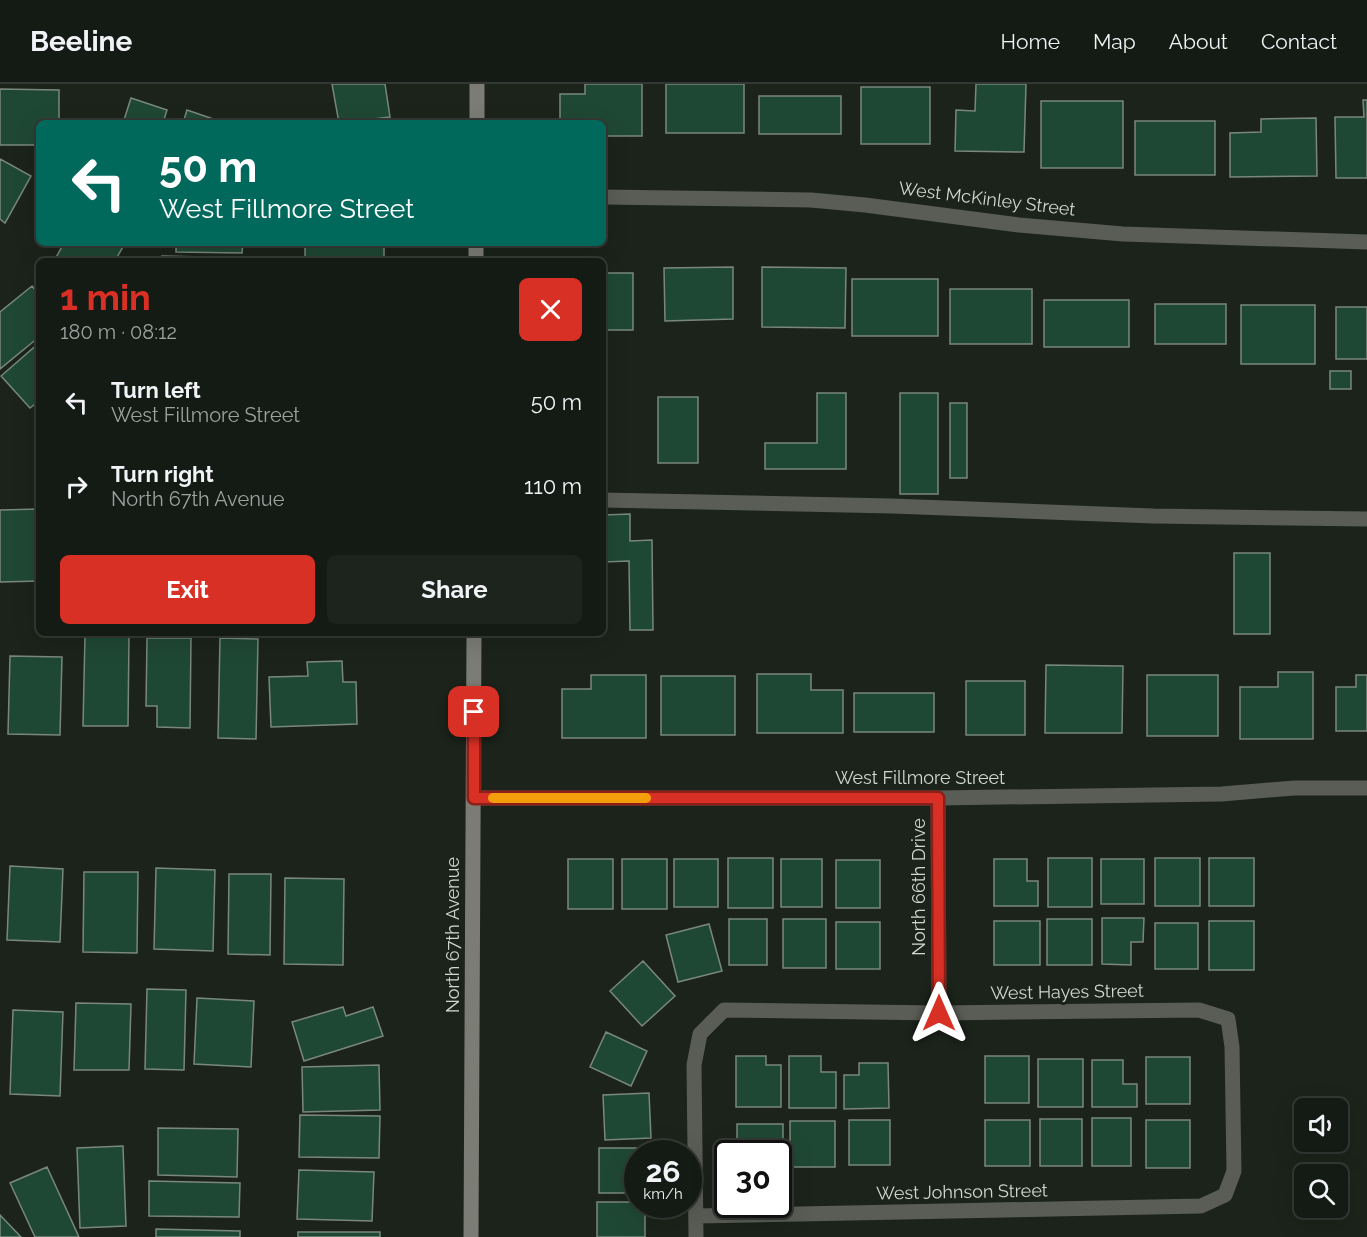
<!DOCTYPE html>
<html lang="en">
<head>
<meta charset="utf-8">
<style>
  :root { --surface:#141a14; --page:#1d231d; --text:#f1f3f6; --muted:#9da1a0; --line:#333834; --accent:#d93025 }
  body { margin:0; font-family:Raleway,sans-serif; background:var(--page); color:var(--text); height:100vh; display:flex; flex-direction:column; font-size:22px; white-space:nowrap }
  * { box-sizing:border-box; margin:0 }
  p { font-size:20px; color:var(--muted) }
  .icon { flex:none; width:33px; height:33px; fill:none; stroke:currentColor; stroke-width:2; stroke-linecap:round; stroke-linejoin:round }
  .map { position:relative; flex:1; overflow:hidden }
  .details { position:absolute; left:36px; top:174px; width:570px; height:378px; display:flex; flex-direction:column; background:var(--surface); border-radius:9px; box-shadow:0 6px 24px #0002,0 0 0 2px var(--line) }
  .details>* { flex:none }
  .top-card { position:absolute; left:36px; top:36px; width:570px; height:126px; border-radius:9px; box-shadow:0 6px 24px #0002,0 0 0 2px var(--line); background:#00695c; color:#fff; overflow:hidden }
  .controls { position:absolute; left:1294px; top:1014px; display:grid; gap:12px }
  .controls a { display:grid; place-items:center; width:54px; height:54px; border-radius:9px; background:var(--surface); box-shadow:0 6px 24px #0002,0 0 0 2px var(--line); font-size:30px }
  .speed { position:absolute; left:624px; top:1056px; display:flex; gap:12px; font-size:30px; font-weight:700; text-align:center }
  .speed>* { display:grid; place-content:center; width:78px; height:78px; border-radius:50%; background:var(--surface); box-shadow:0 6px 24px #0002,0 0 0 2px var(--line); line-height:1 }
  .speed small { font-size:15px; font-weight:400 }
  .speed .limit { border:3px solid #111; border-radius:9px; background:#fff; color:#111 }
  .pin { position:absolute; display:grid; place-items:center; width:51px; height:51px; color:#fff; margin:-26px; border-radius:12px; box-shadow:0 3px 9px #0006 }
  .me { position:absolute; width:66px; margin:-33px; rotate:0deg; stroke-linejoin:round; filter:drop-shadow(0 0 4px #0008) }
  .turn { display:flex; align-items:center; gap:21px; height:126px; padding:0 24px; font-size:27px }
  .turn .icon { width:78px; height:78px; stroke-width:2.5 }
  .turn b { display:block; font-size:42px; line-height:51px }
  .round { display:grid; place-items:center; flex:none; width:63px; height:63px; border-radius:9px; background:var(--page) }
  .summary { display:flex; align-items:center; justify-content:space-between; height:102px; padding:0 24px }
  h1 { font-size:36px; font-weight:700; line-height:45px; color:var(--accent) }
  .cta { display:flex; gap:12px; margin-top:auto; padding:12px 24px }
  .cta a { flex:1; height:69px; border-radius:9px; background:var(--accent); color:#fff; font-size:24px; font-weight:700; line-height:69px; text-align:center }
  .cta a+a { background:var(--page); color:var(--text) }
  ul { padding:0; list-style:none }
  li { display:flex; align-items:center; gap:18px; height:84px; padding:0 24px }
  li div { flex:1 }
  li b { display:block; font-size:22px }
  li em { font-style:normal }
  header { display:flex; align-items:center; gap:36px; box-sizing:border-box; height:84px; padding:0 30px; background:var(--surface); border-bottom:2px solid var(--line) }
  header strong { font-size:28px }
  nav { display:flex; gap:33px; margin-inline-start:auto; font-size:21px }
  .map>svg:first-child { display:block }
  .building { fill:#1f4834; stroke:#7a877f; stroke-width:1.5 }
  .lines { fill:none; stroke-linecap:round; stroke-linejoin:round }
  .service { stroke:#5a5c56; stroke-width:15 }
  .minor { stroke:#5a5c56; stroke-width:15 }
  .secondary { stroke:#7b7d75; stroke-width:15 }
  .route-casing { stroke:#8d1f18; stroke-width:15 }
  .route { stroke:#d93025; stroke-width:10 }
  .slow { stroke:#f59e0b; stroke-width:10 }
  .labels { text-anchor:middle; stroke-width:6; stroke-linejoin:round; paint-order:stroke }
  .street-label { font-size:18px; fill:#d1d6d0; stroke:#1b231a }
</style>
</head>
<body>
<header>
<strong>Beeline</strong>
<nav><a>Home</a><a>Map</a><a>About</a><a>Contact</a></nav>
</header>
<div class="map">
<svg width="1367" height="1153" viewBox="0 0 1367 1153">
  <rect width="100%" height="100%" fill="#1b231a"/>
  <path class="building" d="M 332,0 L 385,0 L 390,33 L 339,39 Z
    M 585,0 L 642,0 L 642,52 L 603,52 L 603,39 L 560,39 L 560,10 L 585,10 Z
    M 666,0 L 744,0 L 744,49 L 666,49 Z
    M 976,0 L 1026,0 L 1024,68 L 955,67 L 956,26 L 975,27 Z
    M 861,3 L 930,3 L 930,60 L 861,60 Z
    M 0,5 L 59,6 L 59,39 L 39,39 L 39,61 L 0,61 Z
    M 759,12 L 841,12 L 841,50 L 759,50 Z
    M 131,14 L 167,26 L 163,39 L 123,39 Z
    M 1363,16 L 1367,16 L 1367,94 L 1336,94 L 1335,33 L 1364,33 Z
    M 1041,17 L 1123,17 L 1123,84 L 1041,84 Z
    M 187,26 L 225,39 L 183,39 Z
    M 1316,34 L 1317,92 L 1230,93 L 1230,49 L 1261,48 L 1261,35 Z
    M 1135,37 L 1215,37 L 1215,91 L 1135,91 Z
    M 0,75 L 31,92 L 5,139 L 0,135 Z
    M 64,159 L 125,159 L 115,177 L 54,177 Z
    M 176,159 L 243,159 L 242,169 L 176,168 Z
    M 305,159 L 384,159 L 384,177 L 305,177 Z
    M 162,172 L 244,174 L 244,177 L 162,177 Z
    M 733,183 L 733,235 L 665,237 L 664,184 Z
    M 762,183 L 846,184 L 845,244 L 762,243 Z
    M 603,189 L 633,189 L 633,246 L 603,246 Z
    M 852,195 L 938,195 L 938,252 L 852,252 Z
    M 32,202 L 39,211 L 39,253 L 0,285 L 0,228 Z
    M 950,205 L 1032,205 L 1032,260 L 950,260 Z
    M 1044,216 L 1129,216 L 1129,263 L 1044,263 Z
    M 1155,220 L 1226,220 L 1226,260 L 1155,260 Z
    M 1241,221 L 1315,221 L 1315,280 L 1241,280 Z
    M 1336,223 L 1367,223 L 1367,275 L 1336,275 Z
    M 39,259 L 39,317 L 30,324 L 1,292 Z
    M 1330,287 L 1351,287 L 1351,305 L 1330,305 Z
    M 817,309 L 846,309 L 846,385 L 765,385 L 765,359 L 817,359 Z
    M 900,309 L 938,309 L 938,410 L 900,410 Z
    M 658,313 L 698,313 L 698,379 L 658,379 Z
    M 950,319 L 967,319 L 967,394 L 950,394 Z
    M 39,425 L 39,497 L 0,498 L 0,426 Z
    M 630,430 L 630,457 L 652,456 L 653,546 L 630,546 L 629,477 L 603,478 L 603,431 Z
    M 1234,469 L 1270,469 L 1270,550 L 1234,550 Z
    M 85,551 L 129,552 L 128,642 L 83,642 Z
    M 147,554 L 191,554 L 190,644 L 157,643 L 157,622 L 146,622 Z
    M 220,554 L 258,555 L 256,655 L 218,654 Z
    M 10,572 L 62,573 L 60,651 L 8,650 Z
    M 342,577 L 343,598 L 356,598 L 357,640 L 271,643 L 269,593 L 308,592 L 307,578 Z
    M 1046,581 L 1123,582 L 1122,649 L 1045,649 Z
    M 1278,588 L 1313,588 L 1313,655 L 1240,655 L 1240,603 L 1278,603 Z
    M 757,590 L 811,590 L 811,606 L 843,606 L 843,649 L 757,649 Z
    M 591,591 L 646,591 L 646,654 L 562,654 L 562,605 L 591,605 Z
    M 1147,591 L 1218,591 L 1218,652 L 1147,652 Z
    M 1356,591 L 1367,591 L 1367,647 L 1336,647 L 1336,603 L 1356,603 Z
    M 661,592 L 735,592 L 735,651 L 661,651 Z
    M 966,597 L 1025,597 L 1025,651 L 966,651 Z
    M 854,609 L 934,609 L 934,648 L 854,648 Z
    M 728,774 L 773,774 L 773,824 L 728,824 Z
    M 1048,774 L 1092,774 L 1092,823 L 1048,823 Z
    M 1155,774 L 1200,774 L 1200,822 L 1155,822 Z
    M 1209,774 L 1254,774 L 1254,822 L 1209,822 Z
    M 568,775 L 613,775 L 613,825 L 568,825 Z
    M 622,775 L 667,775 L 667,825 L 622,825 Z
    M 674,775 L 718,775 L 718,823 L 674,823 Z
    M 781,775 L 822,775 L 822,823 L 781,823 Z
    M 994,775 L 1027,775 L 1027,797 L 1038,797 L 1038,822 L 994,822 Z
    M 1101,775 L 1144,775 L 1144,820 L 1101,820 Z
    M 836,776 L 880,776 L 880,824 L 836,824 Z
    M 10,782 L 63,785 L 60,858 L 7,856 Z
    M 156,784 L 215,786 L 213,867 L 154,865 Z
    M 84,788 L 138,788 L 137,869 L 83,868 Z
    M 229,790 L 271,790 L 270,871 L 228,870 Z
    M 285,794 L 344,795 L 343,881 L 284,880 Z
    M 1102,834 L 1144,834 L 1143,858 L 1131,858 L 1131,881 L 1102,880 Z
    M 729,835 L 767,835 L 767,881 L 729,881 Z
    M 783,835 L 826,835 L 826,884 L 783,884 Z
    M 1047,835 L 1092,835 L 1092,881 L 1047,881 Z
    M 994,837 L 1040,837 L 1040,881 L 994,881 Z
    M 1209,837 L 1254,837 L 1254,886 L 1209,886 Z
    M 836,838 L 880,838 L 880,885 L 836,885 Z
    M 1155,839 L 1198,839 L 1198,885 L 1155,885 Z
    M 709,840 L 722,887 L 678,898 L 666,851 Z
    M 643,877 L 675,912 L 642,942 L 610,907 Z
    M 147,905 L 186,906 L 184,986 L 145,985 Z
    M 197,914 L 254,917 L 251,983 L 194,980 Z
    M 76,919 L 131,920 L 129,986 L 74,986 Z
    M 343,923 L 346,932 L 373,923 L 383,952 L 304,977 L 292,938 Z
    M 13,926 L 63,928 L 60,1012 L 10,1010 Z
    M 606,948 L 647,967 L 631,1002 L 590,983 Z
    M 736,972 L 766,972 L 766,981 L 781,981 L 781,1023 L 736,1023 Z
    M 789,972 L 821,972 L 821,988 L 836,988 L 836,1024 L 789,1024 Z
    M 985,972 L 1029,972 L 1029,1019 L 985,1019 Z
    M 1146,973 L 1190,973 L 1190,1020 L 1146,1020 Z
    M 1038,975 L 1083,975 L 1083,1023 L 1038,1023 Z
    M 1092,976 L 1123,976 L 1123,1000 L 1137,1000 L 1137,1023 L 1092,1023 Z
    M 859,979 L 888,979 L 889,1024 L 844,1025 L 844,991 L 859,991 Z
    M 379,981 L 380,1026 L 303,1028 L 302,983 Z
    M 649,1009 L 651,1054 L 605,1056 L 603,1011 Z
    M 300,1031 L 380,1032 L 379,1074 L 299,1073 Z
    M 1092,1034 L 1131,1034 L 1131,1082 L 1092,1082 Z
    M 1040,1035 L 1082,1035 L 1082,1082 L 1040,1082 Z
    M 849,1036 L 890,1036 L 890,1081 L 849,1081 Z
    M 985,1036 L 1030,1036 L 1030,1082 L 985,1082 Z
    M 1146,1036 L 1190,1036 L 1190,1084 L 1146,1084 Z
    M 790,1037 L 835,1037 L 835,1083 L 790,1083 Z
    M 737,1040 L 783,1040 L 783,1085 L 778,1085 L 778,1070 L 737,1070 Z
    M 158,1044 L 238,1045 L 237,1093 L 158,1091 Z
    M 123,1062 L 126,1142 L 80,1144 L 77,1064 Z
    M 599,1064 L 649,1064 L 649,1070 L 638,1070 L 638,1109 L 599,1109 Z
    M 47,1083 L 79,1153 L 35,1153 L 10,1099 Z
    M 299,1086 L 374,1088 L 372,1137 L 297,1135 Z
    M 149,1097 L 240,1099 L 239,1133 L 149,1132 Z
    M 597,1118 L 638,1118 L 638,1120 L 645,1120 L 645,1153 L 597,1153 Z
    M 0,1131 L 21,1153 L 0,1153 Z
    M 156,1145 L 240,1147 L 240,1153 L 156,1153 Z
    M 298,1148 L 380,1148 L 380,1153 L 298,1153 Z"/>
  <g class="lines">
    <path class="service" d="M 603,416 L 892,422 L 1153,432 L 1367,435"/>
    <path class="minor" d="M 603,113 L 811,116 L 865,121 L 1019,141 L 1123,150 L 1367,158
      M 474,714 L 938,714 L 1222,710 L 1294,704 L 1367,704
      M 938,714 L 939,929
      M 696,1153 L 694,981 L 700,950 L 724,926 L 939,929 L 1199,926 L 1228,935 L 1232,963 L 1234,1087 L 1225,1111 L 1201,1122 L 696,1132"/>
    <path class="secondary" d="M 477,39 L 477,0
      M 476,177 L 476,159
      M 471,1153 L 474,549"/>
  </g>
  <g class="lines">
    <defs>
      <path id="route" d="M 474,628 L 474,714 L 938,714 L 939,929"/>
    </defs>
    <use href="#route" class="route-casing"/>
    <use href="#route" class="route"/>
    <path class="slow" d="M 493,714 L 646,714"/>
  </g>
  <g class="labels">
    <g class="street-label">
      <text transform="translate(987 115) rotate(7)" y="6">West McKinley Street</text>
      <text x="920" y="700">West Fillmore Street</text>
      <text transform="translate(919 803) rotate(-90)" y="6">North 66th Drive</text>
      <text transform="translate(453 851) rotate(-90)" y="6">North 67th Avenue</text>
      <text transform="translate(1067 908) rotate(-1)" y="6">West Hayes Street</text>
      <text transform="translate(962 1108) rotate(-1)" y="6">West Johnson Street</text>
    </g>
  </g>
</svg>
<div class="controls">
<a><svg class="icon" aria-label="sound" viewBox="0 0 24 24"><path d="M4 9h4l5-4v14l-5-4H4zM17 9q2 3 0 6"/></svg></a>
<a><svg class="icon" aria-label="search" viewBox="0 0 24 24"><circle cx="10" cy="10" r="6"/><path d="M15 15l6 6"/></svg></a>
</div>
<div class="speed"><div>26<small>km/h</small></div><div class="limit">30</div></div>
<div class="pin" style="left:474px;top:628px;background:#d93025"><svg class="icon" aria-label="arrive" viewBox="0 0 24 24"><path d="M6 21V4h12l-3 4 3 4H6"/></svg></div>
<svg class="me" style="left:939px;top:929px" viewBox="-20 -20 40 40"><path d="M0-17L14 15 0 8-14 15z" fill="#d93025" stroke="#fff" stroke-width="4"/></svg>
<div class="top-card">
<div class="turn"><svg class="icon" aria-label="left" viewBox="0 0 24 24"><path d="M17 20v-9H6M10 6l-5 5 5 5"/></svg><div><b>50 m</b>West Fillmore Street</div></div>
</div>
<section class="details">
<div class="summary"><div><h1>1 min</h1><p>180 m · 08:12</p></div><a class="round" style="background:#d93025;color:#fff"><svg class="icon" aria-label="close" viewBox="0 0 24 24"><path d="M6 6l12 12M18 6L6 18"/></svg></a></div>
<ul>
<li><svg class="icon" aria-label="left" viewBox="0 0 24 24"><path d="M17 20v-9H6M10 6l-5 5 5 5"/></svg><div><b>Turn left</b><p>West Fillmore Street</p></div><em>50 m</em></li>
<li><svg class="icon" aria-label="right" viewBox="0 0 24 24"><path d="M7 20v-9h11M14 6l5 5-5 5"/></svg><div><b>Turn right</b><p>North 67th Avenue</p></div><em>110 m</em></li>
</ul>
<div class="cta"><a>Exit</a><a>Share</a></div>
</section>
</div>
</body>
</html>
